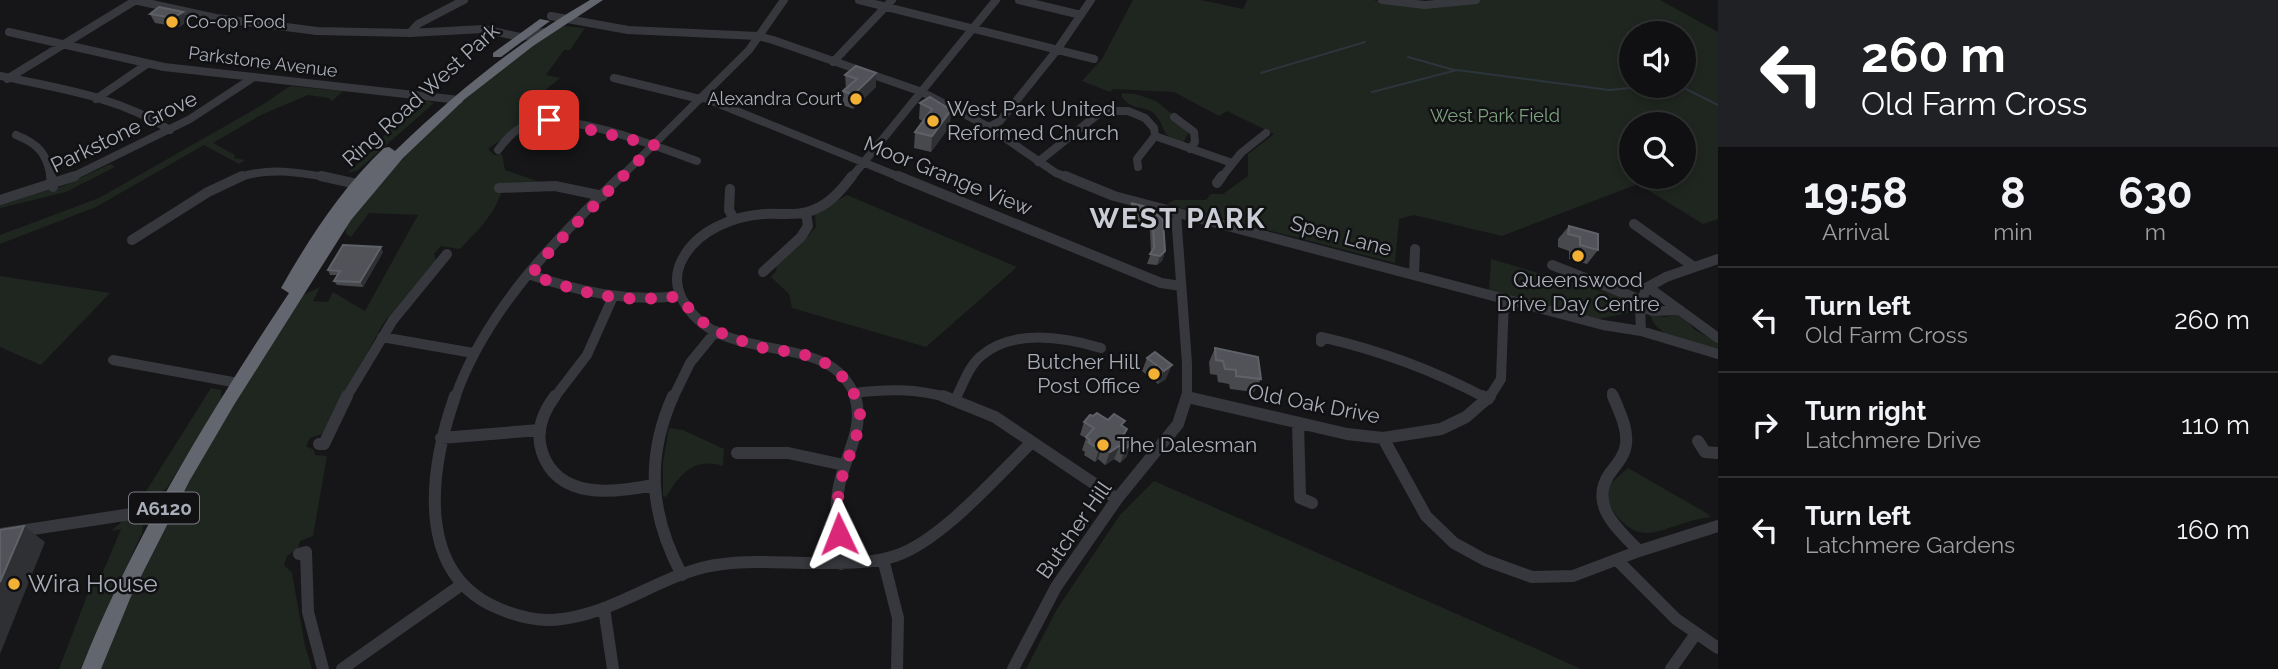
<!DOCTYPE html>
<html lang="en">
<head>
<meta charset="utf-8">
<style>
  :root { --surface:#101012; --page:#1e1e20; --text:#f1f3f6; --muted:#9c9d9f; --line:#303032 }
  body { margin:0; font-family:Raleway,sans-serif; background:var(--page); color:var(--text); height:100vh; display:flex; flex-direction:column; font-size:26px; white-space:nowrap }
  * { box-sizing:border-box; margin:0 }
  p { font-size:23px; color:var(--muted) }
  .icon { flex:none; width:38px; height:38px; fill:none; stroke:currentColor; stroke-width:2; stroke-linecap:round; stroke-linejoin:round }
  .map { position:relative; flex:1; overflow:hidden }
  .details { display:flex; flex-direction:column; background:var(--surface); width:560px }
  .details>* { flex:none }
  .guide { background:#202124; color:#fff; overflow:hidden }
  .tools { position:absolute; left:1619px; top:21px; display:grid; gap:14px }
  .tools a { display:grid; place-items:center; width:77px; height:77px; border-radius:50%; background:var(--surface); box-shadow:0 4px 10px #0003,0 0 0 2px var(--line); font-size:35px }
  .pin { position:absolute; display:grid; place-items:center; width:60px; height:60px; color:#fff; margin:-30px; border-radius:14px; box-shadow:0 4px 10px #0006 }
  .me { position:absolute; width:77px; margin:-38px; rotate:358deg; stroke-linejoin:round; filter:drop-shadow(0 0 5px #0008) }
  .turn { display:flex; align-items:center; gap:24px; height:147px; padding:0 28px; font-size:32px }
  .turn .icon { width:91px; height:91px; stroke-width:2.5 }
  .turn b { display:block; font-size:49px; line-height:60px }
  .eta { display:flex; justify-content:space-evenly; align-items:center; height:119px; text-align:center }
  .eta b { font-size:42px; font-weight:700; line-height:49px }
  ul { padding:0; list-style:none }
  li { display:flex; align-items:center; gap:21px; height:105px; padding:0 28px; border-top:2px solid var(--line) }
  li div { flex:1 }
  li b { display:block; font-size:26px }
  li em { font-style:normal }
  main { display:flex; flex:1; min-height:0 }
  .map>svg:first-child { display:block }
  .green { fill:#1e261f; fill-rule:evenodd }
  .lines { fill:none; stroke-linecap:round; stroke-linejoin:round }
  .stream { stroke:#2c353c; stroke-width:2 }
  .minor-far2 { stroke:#37383d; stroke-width:8 }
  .minor-far1 { stroke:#37383d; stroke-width:10 }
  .minor { stroke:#37383d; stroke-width:12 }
  .highway { fill:#63666e; fill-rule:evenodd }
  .wall { fill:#47494d }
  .shaded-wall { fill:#2f3033 }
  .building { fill:#525359; stroke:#5f6168; stroke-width:2 }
  .route { stroke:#db2777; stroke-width:12; stroke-dasharray:0 21.6 }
  .poi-dot { fill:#f2b134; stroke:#111113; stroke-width:2.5 }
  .labels { text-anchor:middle; stroke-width:5; stroke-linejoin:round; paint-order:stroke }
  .far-poi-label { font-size:18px; fill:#a8adb8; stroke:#111113; text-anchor:start }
  .far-street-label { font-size:18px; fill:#a8adb8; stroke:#111113 }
  .far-park-label { font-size:18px; fill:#7fa381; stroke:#111113 }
  .shield { fill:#111113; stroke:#7b7e86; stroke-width:2 }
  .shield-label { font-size:19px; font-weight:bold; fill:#a8adb8 }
  .street-label { font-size:21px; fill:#a8adb8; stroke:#111113 }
  .poi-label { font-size:21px; fill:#a8adb8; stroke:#111113; text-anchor:start }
  .near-poi-label { font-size:24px; fill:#a8adb8; stroke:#111113; text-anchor:start }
  .district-label { font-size:28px; font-weight:bold; letter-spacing:2px; fill:#c9ccd4; stroke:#111113 }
</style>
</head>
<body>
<main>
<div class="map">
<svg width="1718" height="669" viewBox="0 0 1718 669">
  <rect width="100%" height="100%" fill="#161618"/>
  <path class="green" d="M 1133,0 L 1201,0 L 1243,9 L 1247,0 L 1373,0 L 1415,7 L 1437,8 L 1481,0 L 1660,0 L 1718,32 L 1718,219 L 1703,224 L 1638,184 L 1502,236 L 1414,215 L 1399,219 L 1395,263 L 1167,204 L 1174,200 L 1206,200 L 1211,194 L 1223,194 L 1248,176 L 1248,154 L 1274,134 L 1227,111 L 1219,116 L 1174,92 L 1113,89 L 1110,92 L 1082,81 L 1102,59 ZM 1631,33 L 1684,33 L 1684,86 L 1631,86 ZM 1631,124 L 1684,124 L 1684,177 L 1631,177 Z
    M 564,26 L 585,28 L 570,50 L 564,50 L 546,75 L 560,78 L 531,102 L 549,117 L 529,120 L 488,149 L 494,155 L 502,154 L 505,170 L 540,182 L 503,185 C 498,212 478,230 460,249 L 441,246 L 434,254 L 436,261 L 384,322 L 322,434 L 310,438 L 306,446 L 314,450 L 315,455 L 327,456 L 313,536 L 300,541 L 298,548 L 287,556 L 284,565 L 292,573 L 305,646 L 312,669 L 100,669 C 122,617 144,564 171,514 C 211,439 258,367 303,295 L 320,287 L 313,301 L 328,302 L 333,292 L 365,311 L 418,215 L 369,213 L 351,237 L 346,234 L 346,225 C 392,165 449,110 510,62 C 526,50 544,32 564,26 Z
    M 290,86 L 343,91 L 332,101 L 329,98 L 308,95 L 261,115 L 213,143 L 235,155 L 234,158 L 245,160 L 239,164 L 204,145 L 96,207 L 0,244 L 0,235 L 99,198 L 262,105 Z
    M 1122,93 L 1136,94 L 1156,101 L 1172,114 L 1170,117 L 1185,128 L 1188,134 L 1183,143 C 1156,135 1168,124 1152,112 C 1141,105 1133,111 1122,97 Z
    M 422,99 L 434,103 L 358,170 L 347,173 L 371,152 L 387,132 L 423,107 Z
    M 110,164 L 115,167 L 66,192 L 0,208 L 0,202 L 61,187 Z
    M 847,195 L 1017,267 L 926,347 L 792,308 L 789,294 L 771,277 L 776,271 L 777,264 L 809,235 L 816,227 L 815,214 Z
    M 1491,259 L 1628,299 L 1628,313 L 1599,319 L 1489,291 Z
    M 0,276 L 110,293 L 41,365 L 0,347 Z
    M 1680,314 L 1695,330 L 1718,342 L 1718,350 C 1696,344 1658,340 1650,315 L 1666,317 Z
    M 211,388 L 221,390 L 221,399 L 167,488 L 153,499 L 138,504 Z
    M 669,428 L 683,430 L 724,449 L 723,466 C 694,457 680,474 666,497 L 663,496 L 663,462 Z
    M 1628,468 L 1708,514 L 1710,517 C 1662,523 1641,557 1607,502 L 1610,484 Z
    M 1154,481 L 1530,646 L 1581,669 L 1026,669 L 1057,609 L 1120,515 Z
    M 140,518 L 143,522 L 142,533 L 80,669 L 59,669 L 93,580 L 100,579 L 121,529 L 111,531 L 125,519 Z"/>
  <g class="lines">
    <path class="stream" d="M 1408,57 L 1454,70
      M 1261,73 L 1365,42
      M 1680,86 L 1718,105
      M 1372,92 L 1457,70 L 1609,90 L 1652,86"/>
    <path class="minor-far2" d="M 134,0 L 216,18 L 317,31 L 410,33 L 484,29 L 520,37 L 545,32
      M 859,0 L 1094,59
      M 1019,0 L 1081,15
      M 1382,0 L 1425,5 L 1476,0
      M 551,16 L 628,30 L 758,36 L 773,40 L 922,92 L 989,127 L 1056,173 L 1069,178
      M 9,32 L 164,67 L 459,100
      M 410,33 L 418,24 L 464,0
      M 833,62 L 892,0
      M 0,76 C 58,88 119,97 170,130
      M 614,78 L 700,99
      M 7,79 L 136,0
      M 702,97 L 902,178
      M 96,99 L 147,64
      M 1174,117 L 1194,132 L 1195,142 L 1190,149
      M 989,127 L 1000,121 L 1057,50 L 1091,0
      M 16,135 C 39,144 47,154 51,178
      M 1155,136 L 1232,163
      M 498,150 C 507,138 517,127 532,123 C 571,112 658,147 697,161
      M 1038,162 L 1102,111 L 1128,111 L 1145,118 L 1154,128 L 1155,136 L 1137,159 L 1138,167
      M 70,178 L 190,119 L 254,77
      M 237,178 C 267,167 299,172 330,178
      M 620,178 L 749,50 L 784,0
      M 851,178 L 996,0
      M 1221,178 L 1241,153 L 1266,133"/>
    <path class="minor-far1" d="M 51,176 L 53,187
      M 321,176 L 366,186
      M 852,176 C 840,192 827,207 807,212 C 793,216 778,213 764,214 C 734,216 698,230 683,258 C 675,272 675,285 682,299 C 712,354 779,340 825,363 C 839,370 850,383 856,398
      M 898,176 L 1161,283 L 1181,286
      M 1065,176 L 1114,196 L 1603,325 L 1641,331 L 1718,354
      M 1217,183 L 1222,176
      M 499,188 L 555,186 L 603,196
      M 730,189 L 729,210 L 734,219
      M 0,200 L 75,176
      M 1176,214 L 1187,363 L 1187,398
      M 1634,224 L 1694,267
      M 132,240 L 208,192 L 242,176
      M 1552,265 L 1641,300
      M 763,272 L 801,237 L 808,226 L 806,213
      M 531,275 C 581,292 626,302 679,296
      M 1414,275 L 1415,249
      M 1648,287 L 1718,338
      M 1641,307 L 1653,311 L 1680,310
      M 1641,331 L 1640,308 L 1646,288 L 1666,277 L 1718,259
      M 382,337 L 473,353
      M 1321,342 L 1321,337 C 1379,350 1433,370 1486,398
      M 113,360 L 238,383
      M 854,393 C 887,389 916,388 949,398
      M 1612,393 L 1614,398
      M 1187,397 L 1191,398
      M 346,398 L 393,320 L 447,254
      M 455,398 C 485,311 556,239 621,176
      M 554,398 L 587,355 L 612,299
      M 673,398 L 690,363 L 716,331
      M 956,398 C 963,384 969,366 981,356 C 1014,328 1064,337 1101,348
      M 1489,398 L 1501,379 L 1504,299"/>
    <path class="minor" d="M 455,396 C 430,468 413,574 500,609 C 519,617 541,622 562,619 C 613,613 656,579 705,567 C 745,558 786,564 826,563 C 848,563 874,563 895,556 C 941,541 997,476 1032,442
      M 555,396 C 543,412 535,431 542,452 C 558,500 613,493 654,485
      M 673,396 C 645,459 650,515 682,575
      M 943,396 L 995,417 L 1117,499
      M 1482,396 L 1488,399
      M 1613,396 C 1619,411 1628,428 1626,444 C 1625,455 1617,464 1610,473 C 1588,505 1618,529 1639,551
      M 1187,397 L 1347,434 L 1383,438 L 1441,429 L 1466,417 L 1490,396
      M 1298,423 L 1300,498 L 1312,503
      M 441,438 L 540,430
      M 1383,438 L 1426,516 L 1454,543 L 1485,560 L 1532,577 L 1573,576 L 1639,551 L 1718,526
      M 1698,441 L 1705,452 L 1718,453
      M 319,444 L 324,444 L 347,396
      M 737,453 L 788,453 L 844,465
      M 0,534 L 164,509
      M 299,554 L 306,552 L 308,612 L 323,669
      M 883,559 L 898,618 L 897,669
      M 1617,560 L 1676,619 L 1718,648
      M 841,564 C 839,540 834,516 838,492 C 842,459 866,431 855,396
      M 604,608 L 613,669
      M 342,669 L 461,585
      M 1013,669 L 1056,587 L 1117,499 L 1178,424 L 1187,396
      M 1671,669 L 1695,635"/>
    <path class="highway" d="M 590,0 L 603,0 L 533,46 L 465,99 L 403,158 L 351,220 L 234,405 L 190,480 L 132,594 L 101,669 L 81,669 C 135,534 209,414 289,293 L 281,288 C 310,237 341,189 384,148 L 389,147 L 395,151 C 455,93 518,42 590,0 Z
      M 540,19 L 550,21 L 501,57 L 493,57 L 493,53 Z"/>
  </g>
  <path class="wall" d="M 183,12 L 188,21 L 179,27 L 155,23 L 150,14 Z
    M 876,73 L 876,87 L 853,109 L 843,105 L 843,91 L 846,89 L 845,75 Z
    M 930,97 L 950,126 L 931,152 L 914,148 L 915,132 L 923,121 L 919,119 L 920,103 Z
    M 1131,203 L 1150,208 L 1165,251 L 1162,261 L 1157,265 L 1147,264 L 1151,253 L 1150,231 L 1129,213 Z
    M 1569,226 L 1598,250 L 1587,264 L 1569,259 L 1569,251 L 1558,247 L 1558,239 Z
    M 383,252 L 363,287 L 337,285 L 334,281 L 337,275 L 330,275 L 328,270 Z
    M 1215,348 L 1261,379 L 1254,392 L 1230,389 L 1229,384 L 1218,382 L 1217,375 L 1210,374 L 1209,362 Z
    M 1155,352 L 1166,379 L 1158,384 L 1142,371 L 1147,358 Z
    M 1093,416 L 1108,420 L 1127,429 L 1124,438 L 1127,456 L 1120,463 L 1114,459 L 1105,465 L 1098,459 L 1095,462 L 1084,455 L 1085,452 L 1082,450 L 1086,438 L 1080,435 L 1084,422 Z"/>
  <path class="shaded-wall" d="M 183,12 L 188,21 L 179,27 L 173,18 Z
    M 876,73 L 876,87 L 853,109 L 853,95 Z
    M 951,110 L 950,126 L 931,152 L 932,136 Z
    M 381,247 L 383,252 L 363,287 L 360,282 Z
    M 1165,251 L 1162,261 L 1157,265 L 1160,256 Z
    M 1172,365 L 1166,379 L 1158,384 L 1164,371 Z
    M 1127,429 L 1114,459 L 1105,465 L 1110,452 Z
    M 1131,443 L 1127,456 L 1120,463 L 1125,450 Z
    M 1102,446 L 1098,459 L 1095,462 L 1099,449 Z
    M 24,526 L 45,542 L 0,654 L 0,582 Z"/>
  <path class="building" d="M 159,7 L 183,12 L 173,18 L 150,14 Z
    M 856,66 L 876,73 L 853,95 L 843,91 L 857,79 L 845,75 Z
    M 930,97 L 951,110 L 932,136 L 915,132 L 932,109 L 920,103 Z
    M 1131,203 L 1150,208 L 1163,220 L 1165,251 L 1160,256 L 1150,254 L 1154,248 L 1153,221 Z
    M 1569,226 L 1598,234 L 1598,250 L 1580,245 L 1580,237 L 1568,234 Z
    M 343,245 L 381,247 L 360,282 L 334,281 L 340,271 L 328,270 Z
    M 1215,348 L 1258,357 L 1261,379 L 1236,376 L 1236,370 L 1225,369 L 1223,361 L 1216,360 Z
    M 1155,352 L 1172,365 L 1164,371 L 1147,358 Z
    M 1097,413 L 1108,420 L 1114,414 L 1125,421 L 1121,425 L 1127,429 L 1122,437 L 1131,443 L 1125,450 L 1119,446 L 1110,452 L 1102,446 L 1099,449 L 1088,442 L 1090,440 L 1086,437 L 1094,428 L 1084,422 L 1090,415 L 1093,416 Z
    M 24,526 L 0,582 L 0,530 Z"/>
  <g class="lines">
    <path class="route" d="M 549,120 L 654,145 L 553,247 L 531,275 C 587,294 619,304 680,296 L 695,317 L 716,331 L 758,347 L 803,354 L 825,363 L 848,381 L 860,407 L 860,425 L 838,489 L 839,534"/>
  </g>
  <g class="poi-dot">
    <circle cx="172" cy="22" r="7"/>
    <circle cx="856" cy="99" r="7"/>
    <circle cx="933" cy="121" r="7"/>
    <circle cx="1578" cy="256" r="7"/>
    <circle cx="1154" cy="374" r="7"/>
    <circle cx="1103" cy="445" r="7"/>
    <circle cx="14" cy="584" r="7"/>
  </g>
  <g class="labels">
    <g class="far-poi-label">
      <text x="186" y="28">Co-op Food</text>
      <text x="842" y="105" text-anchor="end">Alexandra Court</text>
    </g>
    <g class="far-street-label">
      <text transform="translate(263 62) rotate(7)" y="6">Parkstone Avenue</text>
    </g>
    <g class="far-park-label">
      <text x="1495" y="122">West Park Field</text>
    </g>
    <rect class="shield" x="129" y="492.5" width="70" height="31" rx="5"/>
    <g class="shield-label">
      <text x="164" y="515">A6120</text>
    </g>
    <g class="street-label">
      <text transform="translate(421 95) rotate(-42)" y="7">Ring Road West Park</text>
      <text transform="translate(124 132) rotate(-26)" y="7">Parkstone Grove</text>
      <text transform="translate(948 176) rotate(22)" y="7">Moor Grange View</text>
      <text transform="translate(1341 236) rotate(15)" y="7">Spen Lane</text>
      <text transform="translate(1314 404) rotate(11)" y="7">Old Oak Drive</text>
      <text transform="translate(1074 530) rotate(-55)" y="7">Butcher Hill</text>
    </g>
    <g class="poi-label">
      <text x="947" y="116">West Park United<tspan x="947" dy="24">Reformed Church</tspan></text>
      <text x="1578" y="287" text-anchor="middle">Queenswood<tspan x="1578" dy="24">Drive Day Centre</tspan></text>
      <text x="1140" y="369" text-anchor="end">Butcher Hill<tspan x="1140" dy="24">Post Office</tspan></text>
      <text x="1117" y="452">The Dalesman</text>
    </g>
    <g class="near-poi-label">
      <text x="28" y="592">Wira House</text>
    </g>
    <g class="district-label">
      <text x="1178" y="228">WEST PARK</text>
    </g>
  </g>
</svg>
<div class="tools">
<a><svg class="icon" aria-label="sound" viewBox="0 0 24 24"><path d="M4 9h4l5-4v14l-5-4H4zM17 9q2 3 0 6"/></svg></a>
<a><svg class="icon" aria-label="search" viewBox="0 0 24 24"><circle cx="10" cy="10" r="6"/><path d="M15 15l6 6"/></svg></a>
</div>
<div class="pin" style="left:549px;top:120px;background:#d93025"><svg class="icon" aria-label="arrive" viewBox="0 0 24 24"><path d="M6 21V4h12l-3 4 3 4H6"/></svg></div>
<svg class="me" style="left:839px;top:534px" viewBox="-20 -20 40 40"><path d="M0-17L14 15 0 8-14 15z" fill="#db2777" stroke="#fff" stroke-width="4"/></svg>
</div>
<section class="details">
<div class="guide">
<div class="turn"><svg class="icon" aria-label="left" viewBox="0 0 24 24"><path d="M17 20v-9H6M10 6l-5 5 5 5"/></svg><div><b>260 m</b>Old Farm Cross</div></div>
</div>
<div class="eta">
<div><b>19:58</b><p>Arrival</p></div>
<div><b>8</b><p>min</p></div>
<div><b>630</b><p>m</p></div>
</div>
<ul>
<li><svg class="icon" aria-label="left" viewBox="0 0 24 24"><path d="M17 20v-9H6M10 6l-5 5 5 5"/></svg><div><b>Turn left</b><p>Old Farm Cross</p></div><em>260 m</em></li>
<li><svg class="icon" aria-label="right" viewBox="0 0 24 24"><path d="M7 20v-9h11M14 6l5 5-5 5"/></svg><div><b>Turn right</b><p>Latchmere Drive</p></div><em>110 m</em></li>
<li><svg class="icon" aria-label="left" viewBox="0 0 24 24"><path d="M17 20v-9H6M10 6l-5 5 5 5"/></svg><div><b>Turn left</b><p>Latchmere Gardens</p></div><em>160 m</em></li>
</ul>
</section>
</main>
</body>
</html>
